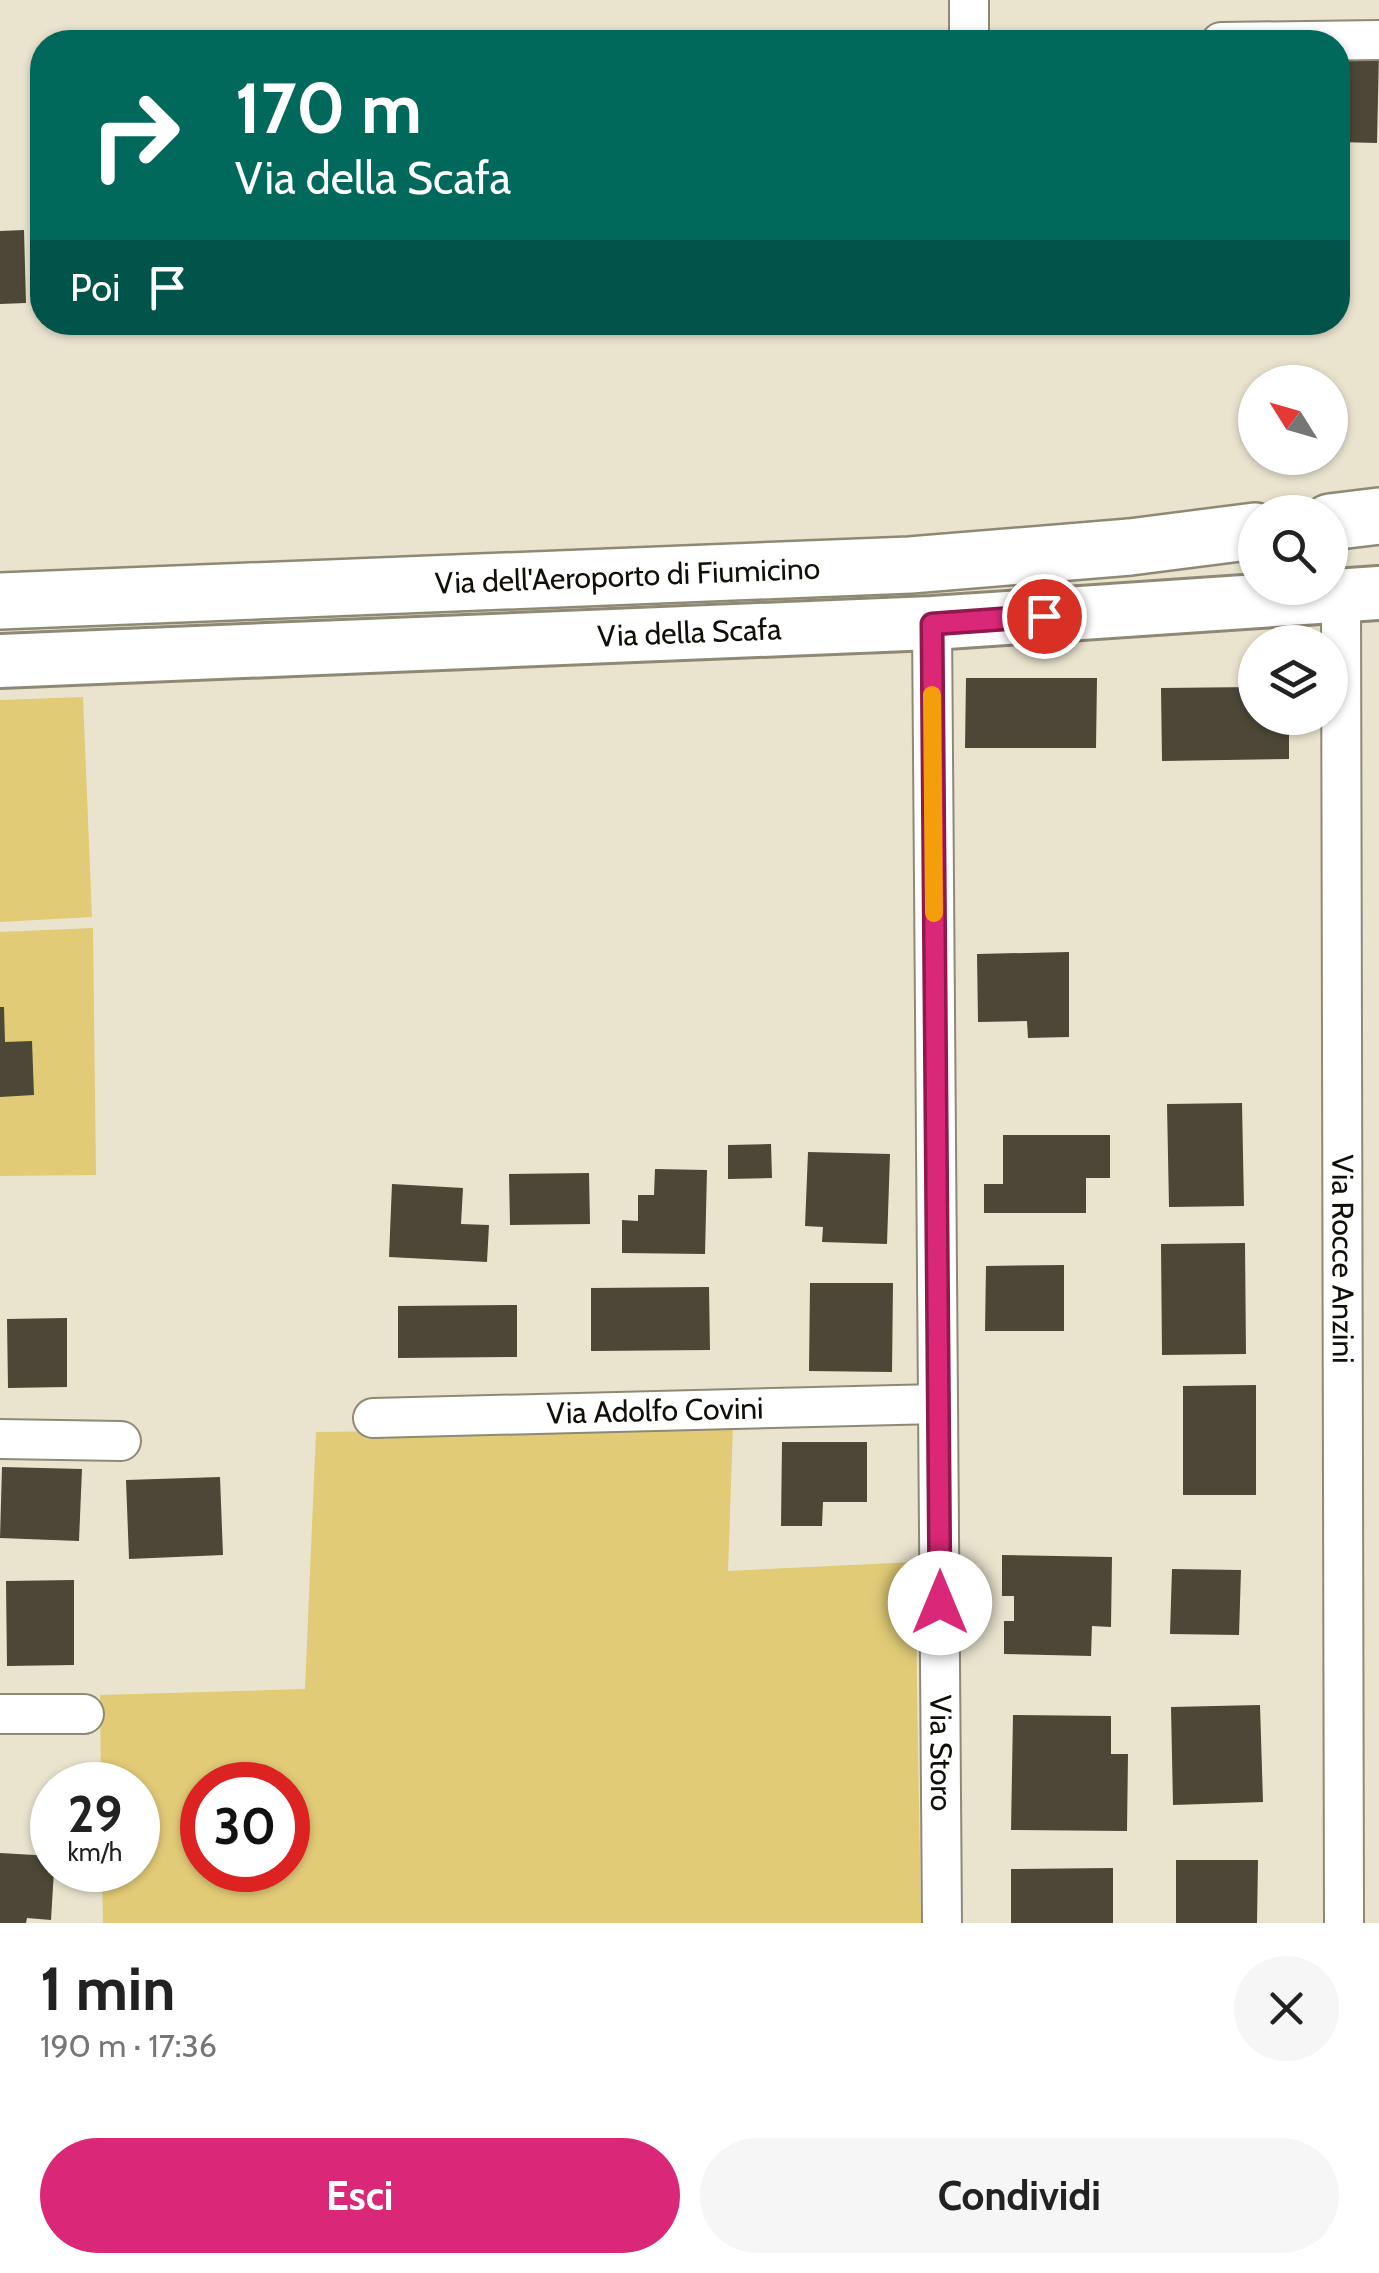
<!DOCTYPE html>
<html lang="it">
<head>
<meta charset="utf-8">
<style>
  :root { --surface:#fff; --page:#f6f6f6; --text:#222; --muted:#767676; --accent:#db2777 }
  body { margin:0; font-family:Cabin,sans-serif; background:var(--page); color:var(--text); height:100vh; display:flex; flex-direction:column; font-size:38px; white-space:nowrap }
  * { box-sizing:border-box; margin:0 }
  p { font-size:32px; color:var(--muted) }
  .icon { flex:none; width:55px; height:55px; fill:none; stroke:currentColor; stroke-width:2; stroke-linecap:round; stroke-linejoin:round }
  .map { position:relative; height:1923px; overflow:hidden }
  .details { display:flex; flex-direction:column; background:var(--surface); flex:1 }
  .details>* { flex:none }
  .guide { position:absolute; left:30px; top:30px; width:1320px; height:305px; border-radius:40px; box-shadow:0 2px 8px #0004; background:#00695c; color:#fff; overflow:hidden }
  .needle { width:65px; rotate:307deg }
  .controls { position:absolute; left:1238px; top:365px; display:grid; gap:20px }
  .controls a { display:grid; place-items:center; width:110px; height:110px; border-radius:50%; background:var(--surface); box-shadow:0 2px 8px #0004; font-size:50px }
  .speed { position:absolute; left:30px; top:1762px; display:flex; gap:20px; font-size:50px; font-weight:700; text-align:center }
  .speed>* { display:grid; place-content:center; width:130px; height:130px; border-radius:50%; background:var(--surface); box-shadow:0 2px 8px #0004; line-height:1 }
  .speed small { font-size:25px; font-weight:400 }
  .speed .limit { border:15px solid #d22; background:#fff; color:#111 }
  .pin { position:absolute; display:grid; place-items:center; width:85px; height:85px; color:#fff; margin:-42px; border:5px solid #fff; border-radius:50%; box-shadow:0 2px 10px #0007 }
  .me { position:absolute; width:110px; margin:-55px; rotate:0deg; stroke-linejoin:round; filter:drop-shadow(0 0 8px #0008) }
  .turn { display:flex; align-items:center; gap:35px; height:210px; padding:0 40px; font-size:45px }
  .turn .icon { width:130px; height:130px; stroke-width:2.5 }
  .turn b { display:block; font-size:70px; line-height:85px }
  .then { display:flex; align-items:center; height:95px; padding:0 40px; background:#0003; gap:20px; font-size:38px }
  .round { display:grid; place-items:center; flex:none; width:105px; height:105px; border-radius:52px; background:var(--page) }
  .headline { display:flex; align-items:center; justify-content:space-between; height:170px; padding:0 40px }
  h1 { font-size:60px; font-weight:700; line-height:75px }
  .primary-button { display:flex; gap:20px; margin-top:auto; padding:20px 40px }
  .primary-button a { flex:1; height:115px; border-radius:60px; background:var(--accent); color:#fff; font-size:40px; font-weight:700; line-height:115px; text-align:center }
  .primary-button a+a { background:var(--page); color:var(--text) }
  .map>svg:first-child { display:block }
  .green { fill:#e1cb77; fill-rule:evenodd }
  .building { fill:#4c4736 }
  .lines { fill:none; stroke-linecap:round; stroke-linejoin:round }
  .street-casing { stroke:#8e8975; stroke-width:42 }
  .secondary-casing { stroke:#8e8975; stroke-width:58 }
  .primary-casing { stroke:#8e8975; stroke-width:60 }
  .street { stroke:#fff; stroke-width:38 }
  .secondary { stroke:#fff; stroke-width:52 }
  .primary { stroke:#fff; stroke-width:55 }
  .route-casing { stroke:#8e194d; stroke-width:25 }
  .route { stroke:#db2777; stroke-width:18 }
  .slow { stroke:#f59e0b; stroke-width:18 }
  .labels { text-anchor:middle; stroke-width:10; stroke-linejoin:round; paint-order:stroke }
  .street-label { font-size:30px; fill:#110f08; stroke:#fff }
</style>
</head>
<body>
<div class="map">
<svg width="1379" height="1923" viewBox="0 0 1379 1923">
  <rect width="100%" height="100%" fill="#eae4cf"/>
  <path class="green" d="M 83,697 L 92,917 L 0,922 L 0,700 Z
    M 93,928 L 96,1175 L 0,1176 L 0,932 Z
    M 733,1426 L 728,1571 L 915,1562 L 921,1923 L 103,1923 L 102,1870 L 138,1870 L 138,1785 L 101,1785 L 100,1695 L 305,1689 L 316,1432 ZM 202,1785 L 288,1785 L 288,1870 L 202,1870 Z"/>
  <path class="building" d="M 1338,52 L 1379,52 L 1377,143 L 1338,142 Z
    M 24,230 L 26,303 L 0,304 L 0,231 Z
    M 790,322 L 962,322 L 962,327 L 790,334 Z
    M 1203,322 L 1274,322 L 1274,328 L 1203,327 Z
    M 966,678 L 1097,678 L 1096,748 L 965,748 Z
    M 1255,687 L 1255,718 L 1289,718 L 1289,759 L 1162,761 L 1161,688 Z
    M 1069,952 L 1069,1037 L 1028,1038 L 1027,1021 L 978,1022 L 977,954 Z
    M 0,1007 L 4,1007 L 5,1042 L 32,1041 L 34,1095 L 0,1097 Z
    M 1242,1103 L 1244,1206 L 1169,1207 L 1167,1104 Z
    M 1003,1135 L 1110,1135 L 1110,1178 L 1086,1178 L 1086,1213 L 984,1213 L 984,1184 L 1003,1184 Z
    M 771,1144 L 772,1178 L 728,1179 L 728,1145 Z
    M 808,1152 L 890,1154 L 887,1244 L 822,1242 L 823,1227 L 805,1226 Z
    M 655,1169 L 707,1170 L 705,1254 L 622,1253 L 622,1220 L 638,1221 L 638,1195 L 654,1195 Z
    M 589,1173 L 590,1224 L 510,1225 L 509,1174 Z
    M 392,1184 L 463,1188 L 461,1224 L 489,1225 L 487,1262 L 389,1257 Z
    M 1245,1243 L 1246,1354 L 1162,1355 L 1161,1244 Z
    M 1064,1265 L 1064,1331 L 985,1331 L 986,1266 Z
    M 810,1283 L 893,1283 L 892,1372 L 809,1371 Z
    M 709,1287 L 710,1350 L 591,1351 L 591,1288 Z
    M 517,1305 L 517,1357 L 398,1358 L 398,1306 Z
    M 67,1318 L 67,1387 L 8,1388 L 7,1319 Z
    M 1256,1385 L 1256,1495 L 1183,1495 L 1183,1386 Z
    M 782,1442 L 867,1442 L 867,1502 L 823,1502 L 822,1526 L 781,1526 Z
    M 2,1467 L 82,1469 L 79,1541 L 0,1538 Z
    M 220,1477 L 223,1555 L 129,1559 L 126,1480 Z
    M 1002,1555 L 1112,1557 L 1111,1627 L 1092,1626 L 1091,1656 L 1004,1654 L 1004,1621 L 1014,1621 L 1014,1596 L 1002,1596 Z
    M 1172,1569 L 1241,1570 L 1239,1635 L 1170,1634 Z
    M 74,1580 L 74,1665 L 7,1666 L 6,1581 Z
    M 1260,1705 L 1263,1802 L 1173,1805 L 1171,1707 Z
    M 1013,1715 L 1111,1716 L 1111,1754 L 1128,1754 L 1127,1831 L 1011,1830 Z
    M 0,1853 L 52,1856 L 52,1870 L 54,1870 L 51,1920 L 27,1918 L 26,1923 L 0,1923 Z
    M 1176,1860 L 1258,1860 L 1257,1923 L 1176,1923 Z
    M 1113,1868 L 1113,1923 L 1011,1923 L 1011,1869 Z"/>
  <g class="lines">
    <defs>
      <g id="street">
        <path d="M 969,0 L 969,42"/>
        <path d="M 1221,42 L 1379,40"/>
        <path id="s1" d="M 1341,597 L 1344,1923"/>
        <path id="s2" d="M 932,623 L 942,1923"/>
        <path id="s3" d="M 373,1418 L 938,1404"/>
        <path d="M 0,1439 L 121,1441"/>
        <path d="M 0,1714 L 84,1714"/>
      </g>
      <g id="secondary">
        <path id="s4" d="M 0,661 L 932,623 L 1379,593"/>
      </g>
      <g id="primary">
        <path d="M 1330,522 L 1379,516"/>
        <path id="s5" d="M 0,601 L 910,565 L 1130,547 L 1255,531"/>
      </g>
    </defs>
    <use href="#street" class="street-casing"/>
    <use href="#secondary" class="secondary-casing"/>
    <use href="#primary" class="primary-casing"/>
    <use href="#street" class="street"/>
    <use href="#secondary" class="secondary"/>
    <use href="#primary" class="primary"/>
  </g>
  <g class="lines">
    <defs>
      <path id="route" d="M 940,1603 L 932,624 L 1044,616"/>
    </defs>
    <use href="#route" class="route-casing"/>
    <use href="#route" class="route"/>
    <path class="slow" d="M 932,695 L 934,913"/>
  </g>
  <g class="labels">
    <g class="street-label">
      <text dy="10" stroke="none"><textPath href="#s5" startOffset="628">Via dell'Aeroporto di Fiumicino</textPath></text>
      <text dy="10" stroke="none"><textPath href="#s4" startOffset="690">Via della Scafa</textPath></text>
      <text dy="10" stroke="none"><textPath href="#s1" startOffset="662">Via Rocce Anzini</textPath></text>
      <text dy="10" stroke="none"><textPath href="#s3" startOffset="282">Via Adolfo Covini</textPath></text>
      <text dy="10" stroke="none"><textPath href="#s2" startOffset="1130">Via Storo</textPath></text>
    </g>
  </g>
</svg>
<div class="controls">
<a><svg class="needle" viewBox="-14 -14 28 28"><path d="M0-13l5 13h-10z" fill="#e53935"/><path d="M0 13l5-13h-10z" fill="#767676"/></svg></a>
<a><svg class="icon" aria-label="search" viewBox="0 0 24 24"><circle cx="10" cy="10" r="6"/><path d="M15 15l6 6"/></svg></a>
<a><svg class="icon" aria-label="layers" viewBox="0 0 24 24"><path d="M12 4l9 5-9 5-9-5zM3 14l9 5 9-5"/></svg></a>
</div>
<div class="speed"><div>29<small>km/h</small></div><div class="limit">30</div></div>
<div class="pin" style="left:1044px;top:616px;background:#d93025"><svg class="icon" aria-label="arrive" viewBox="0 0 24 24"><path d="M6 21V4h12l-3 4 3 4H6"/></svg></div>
<svg class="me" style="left:940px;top:1603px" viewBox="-20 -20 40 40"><circle r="19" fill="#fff"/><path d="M0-13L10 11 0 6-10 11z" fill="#db2777"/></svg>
<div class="guide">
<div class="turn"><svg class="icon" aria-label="right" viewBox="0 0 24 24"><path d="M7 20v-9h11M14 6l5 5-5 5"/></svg><div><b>170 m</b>Via della Scafa</div></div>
<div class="then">Poi<svg class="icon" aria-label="arrive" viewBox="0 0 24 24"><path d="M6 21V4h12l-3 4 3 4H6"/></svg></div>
</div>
</div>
<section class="details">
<div class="headline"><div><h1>1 min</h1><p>190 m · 17:36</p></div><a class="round"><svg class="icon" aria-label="close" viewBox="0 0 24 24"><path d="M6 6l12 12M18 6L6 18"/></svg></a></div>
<div class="primary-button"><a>Esci</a><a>Condividi</a></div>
</section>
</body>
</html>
